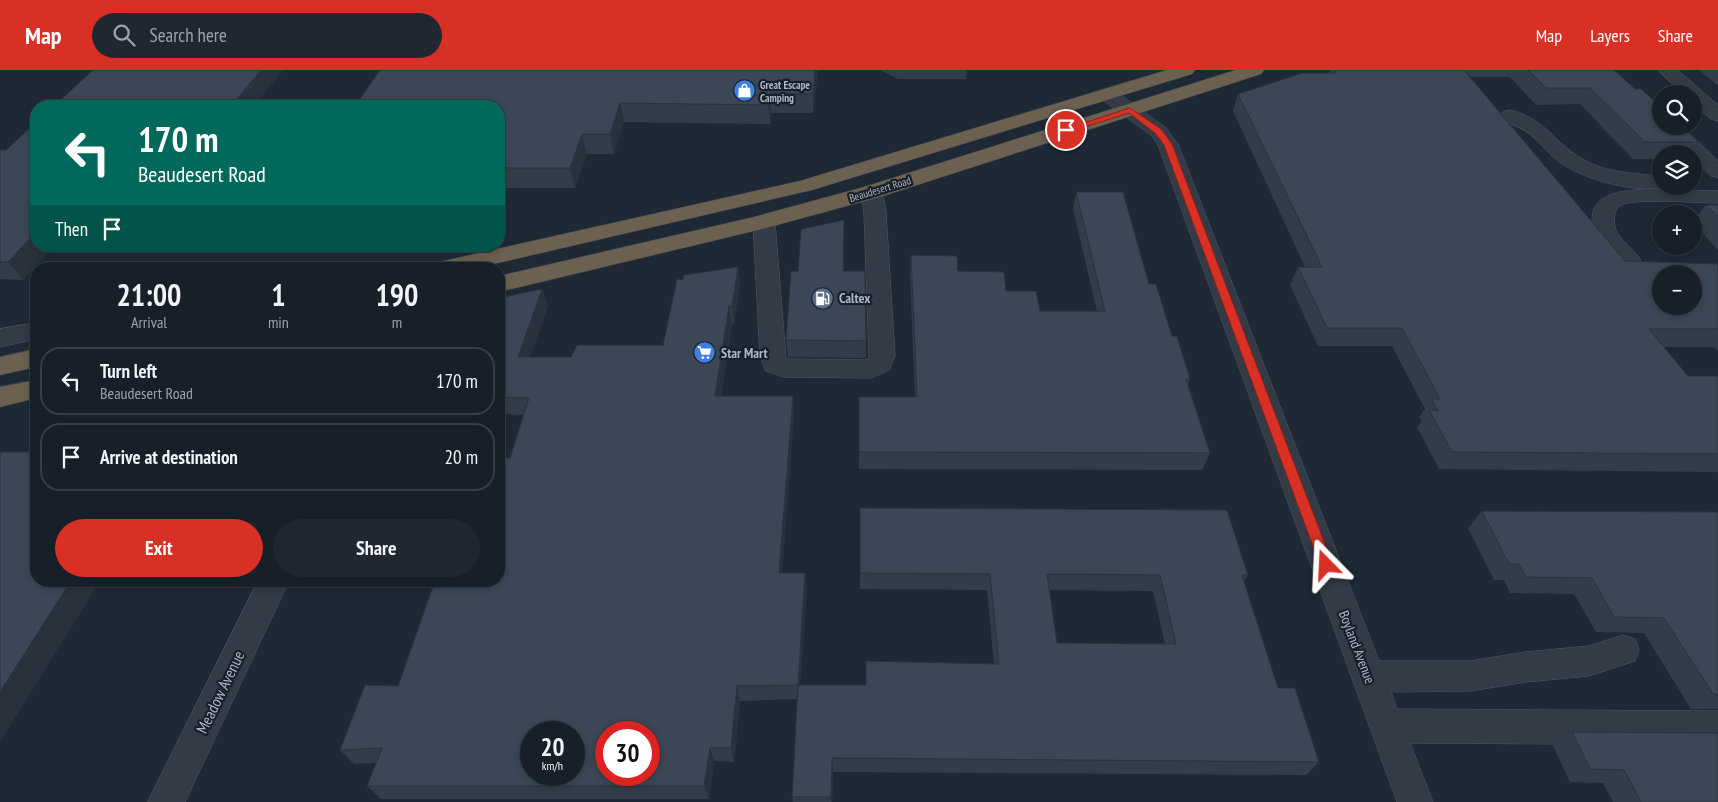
<!DOCTYPE html>
<html lang="en">
<head>
<meta charset="utf-8">
<style>
  :root { --surface:#171f28; --page:#202730; --text:#f1f3f6; --muted:#9ea2a8; --line:#363d45; --accent:#d93025 }
  body { margin:0; font-family:"PT Sans Narrow",sans-serif; background:var(--page); color:var(--text); height:100vh; display:flex; flex-direction:column; font-size:19px; white-space:nowrap }
  * { box-sizing:border-box; margin:0 }
  p { font-size:16px; color:var(--muted) }
  .icon { flex:none; width:28px; height:28px; fill:none; stroke:currentColor; stroke-width:2; stroke-linecap:round; stroke-linejoin:round }
  .map { position:relative; flex:1; overflow:hidden }
  .side { position:absolute; left:30px; top:192px; width:475px; height:325px; display:flex; flex-direction:column; background:var(--surface); border-radius:20px; box-shadow:0 2px 8px #0003,0 0 0 1px var(--line) }
  .side>* { flex:none }
  .guide { position:absolute; left:30px; top:30px; width:475px; height:152px; border-radius:20px; box-shadow:0 2px 8px #0003,0 0 0 1px var(--line); background:#00695c; color:#fff; overflow:hidden }
  .tools { position:absolute; left:1652px; top:15px; display:grid; gap:10px }
  .tools a { display:grid; place-items:center; width:50px; height:50px; border-radius:50%; background:var(--surface); box-shadow:0 2px 8px #0003,0 0 0 1px var(--line); font-size:25px }
  .speed { position:absolute; left:520px; top:651px; display:flex; gap:10px; font-size:25px; font-weight:700; text-align:center }
  .speed>* { display:grid; place-content:center; width:65px; height:65px; border-radius:50%; background:var(--surface); box-shadow:0 2px 8px #0003,0 0 0 1px var(--line); line-height:1 }
  .speed small { font-size:12px; font-weight:400 }
  .speed .limit { border:8px solid #d22; background:#fff; color:#111 }
  .pin { position:absolute; display:grid; place-items:center; width:42px; height:42px; color:#fff; margin:-21px; border:2px solid #fff; border-radius:50%; box-shadow:0 1px 5px #0007 }
  .me { position:absolute; width:55px; margin:-28px; rotate:339deg; stroke-linejoin:round; filter:drop-shadow(0 0 4px #0008) }
  .turn { display:flex; align-items:center; gap:18px; height:105px; padding:0 25px; font-size:22px }
  .turn .icon { width:65px; height:65px; stroke-width:2.5 }
  .turn b { display:block; font-size:35px; line-height:42px }
  .then { display:flex; align-items:center; height:48px; padding:0 25px; background:#0003; gap:10px; font-size:19px }
  .eta { display:flex; justify-content:space-evenly; align-items:center; height:85px; text-align:center }
  .eta b { font-size:30px; font-weight:700; line-height:35px }
  .cta { display:flex; gap:10px; margin-top:auto; padding:10px 25px }
  .cta a { flex:1; height:58px; border-radius:30px; background:var(--accent); color:#fff; font-size:20px; font-weight:700; line-height:58px; text-align:center }
  .cta a+a { background:var(--page); color:var(--text) }
  ul { padding:0; list-style:none }
  li { display:flex; align-items:center; gap:15px; height:68px; margin:0 10px 8px; padding:0 15px; border:2px solid var(--line); border-radius:20px }
  li div { flex:1 }
  li b { display:block; font-size:19px }
  li em { font-style:normal }
  header { display:flex; align-items:center; gap:30px; box-sizing:border-box; height:70px; padding:0 25px; background:var(--accent); color:#fff }
  header strong { font-size:24px }
  nav { display:flex; gap:28px; margin-inline-start:auto; font-size:18px }
  .search { width:350px; height:45px; background:var(--page); display:flex; align-items:center; gap:12px; box-sizing:border-box; padding:0 18px; border-radius:28px; color:var(--muted); font-size:19px }
  .map>svg:first-child { display:block }
  .lines { fill:none; stroke-linecap:round; stroke-linejoin:round }
  .minor-casing { stroke:#505864; stroke-width:1 }
  .highway-casing { stroke:#3d4551; stroke-width:1 }
  .minor { fill:#333b46; fill-rule:evenodd }
  .highway { fill:#6c6150; fill-rule:evenodd }
  .wall { fill:#333d4a; fill-rule:evenodd }
  .shaded-wall { fill:#29323c }
  .building { fill:#3b4756; stroke:#29323c; fill-rule:evenodd }
  .route { fill:#d93025; stroke:#8d1f18 }
  .labels { text-anchor:middle; stroke-width:4.5; stroke-linejoin:round; paint-order:stroke }
  .far-poi-label { font-size:11px; font-weight:bold; fill:#adb5c3; stroke:#18202b; text-anchor:start }
  .far-street-label { font-size:11px; fill:#adb5c3; stroke:#18202b }
  .poi-label { font-size:14px; font-weight:bold; fill:#adb5c3; stroke:#18202b; text-anchor:start }
  .street-label { font-size:14px; fill:#adb5c3; stroke:#18202b }
  .near-street-label { font-size:16px; fill:#adb5c3; stroke:#18202b }
</style>
</head>
<body>
<header>
<strong>Map</strong>
<div class="search"><svg class="icon" aria-label="search" viewBox="0 0 24 24"><circle cx="10" cy="10" r="6"/><path d="M15 15l6 6"/></svg>Search here</div>
<nav><a>Map</a><a>Layers</a><a>Share</a></nav>
</header>
<div class="map">
<svg width="1718" height="732" viewBox="0 0 1718 732">
  <rect width="100%" height="100%" fill="#1f2936"/>
  <g class="lines">
    <defs>
      <path id="minor" d="M 1658,0 L 1678,0 L 1718,35 L 1718,51 L 1711,49 L 1694,34 L 1694,24 L 1683,24 Z
        M 1108,19 L 1115,21 L 1165,57 L 1178,74 L 1379,591 L 1470,591 L 1526,582 L 1589,576 L 1623,565 L 1635,569 L 1639,580 L 1635,591 L 1589,606 L 1526,612 L 1470,621 L 1391,622 L 1397,639 L 1718,641 L 1718,675 L 1410,673 L 1433,732 L 1397,732 L 1158,75 L 1151,65 L 1101,29 L 1099,25 L 1101,21 Z
        M 1510,40 C 1543,48 1551,68 1576,85 C 1602,103 1631,103 1661,106 L 1661,116 L 1668,116 C 1639,125 1585,110 1561,93 C 1549,85 1541,73 1530,64 C 1522,58 1512,55 1503,50 L 1500,46 L 1503,42 Z
        M 1661,54 L 1661,56 L 1682,56 L 1718,91 L 1718,108 L 1711,106 L 1694,90 L 1694,84 L 1687,84 L 1663,60 L 1660,56 Z
        M 872,116 L 880,117 L 883,122 L 886,143 L 895,286 L 889,300 L 871,308 L 783,307 L 766,301 L 760,287 L 753,152 L 756,147 L 764,145 L 772,147 L 775,152 L 786,289 L 867,290 L 869,286 L 864,143 L 861,122 L 864,117 Z
        M 1648,119 L 1718,121 L 1718,133 C 1700,133 1634,128 1621,135 C 1613,139 1613,153 1616,160 C 1621,171 1634,180 1641,190 L 1637,195 L 1629,197 L 1621,195 L 1594,160 C 1583,123 1623,120 1648,119 Z
        M 36,253 L 36,269 L 0,277 L 0,259 Z
        M 258,511 L 289,511 L 185,732 L 148,732 Z"/>
      <path id="highway" d="M 1167,0 L 1195,0 L 1192,4 L 812,120 L 472,199 L 428,199 L 431,194 L 439,192 L 800,111 Z
        M 1236,0 L 1264,0 L 1261,4 L 880,127 L 758,160 L 499,222 L 499,206 L 754,147 L 864,117 Z
        M 36,279 L 36,297 L 0,305 L 0,287 Z
        M 36,310 L 36,328 L 0,337 L 0,317 Z"/>
    </defs>
    <use href="#minor" class="minor-casing"/>
    <use href="#highway" class="highway-casing"/>
    <use href="#minor" class="minor"/>
    <use href="#highway" class="highway"/>
  </g>
  <path class="wall" d="M 380,0 L 818,0 L 813,43 L 771,43 L 770,54 L 624,52 L 614,84 L 587,84 L 575,118 L 499,118 L 499,36 Z
    M 880,0 L 967,0 L 966,9 L 898,9 Z
    M 1330,0 L 1614,0 L 1635,19 L 1698,72 L 1689,84 L 1661,84 L 1661,89 L 1633,89 L 1580,34 L 1536,35 L 1510,7 L 1470,7 L 1625,191 L 1718,194 L 1718,281 L 1714,277 L 1664,277 L 1688,306 L 1718,306 L 1718,403 L 1717,402 L 1439,399 L 1417,357 L 1422,351 L 1419,347 L 1425,339 L 1392,276 L 1318,276 L 1290,215 L 1298,197 L 1305,197 L 1233,41 L 1238,24 L 1329,3 Z
    M 1699,0 L 1718,0 L 1718,16 Z
    M 0,80 L 36,176 L 54,176 L 23,210 L 0,209 Z
    M 1076,122 L 1149,214 L 1190,309 L 1188,314 L 1210,383 L 1202,400 L 859,399 L 859,327 L 915,327 L 910,202 L 911,185 L 958,201 L 1006,221 L 1040,241 L 1097,241 L 1073,139 Z
    M 1706,135 L 1718,135 L 1718,180 L 1694,154 L 1694,150 Z
    M 844,150 L 844,201 L 866,271 L 866,288 L 788,287 L 786,270 L 798,201 Z
    M 738,197 L 740,215 L 734,254 L 732,253 L 721,326 L 793,326 L 794,343 L 782,503 L 807,519 L 800,615 L 866,615 L 994,594 L 987,520 L 860,519 L 860,438 L 1248,505 L 1244,511 L 1278,618 L 1319,692 L 1306,705 L 833,702 L 832,732 L 793,732 L 792,727 L 797,629 L 740,631 L 734,692 L 714,691 L 709,729 L 381,729 L 367,716 L 376,693 L 354,694 L 340,680 L 398,616 L 433,515 L 381,515 L 378,511 L 499,511 L 510,388 L 524,345 L 499,344 L 499,228 L 542,219 L 548,236 L 530,287 L 571,287 L 663,275 L 682,210 ZM 1050,520 L 1153,521 L 1165,574 L 1057,573 Z
    M 1482,441 L 1718,442 L 1718,639 L 1691,639 L 1644,563 L 1596,562 L 1574,524 L 1510,523 L 1504,510 L 1494,510 L 1468,458 Z
    M 1572,662 L 1718,732 L 1613,732 L 1603,713 L 1570,712 L 1553,676 Z"/>
  <path class="shaded-wall" d="M 261,0 L 283,0 L 254,36 L 231,36 Z
    M 815,0 L 818,0 L 813,43 L 813,24 Z
    M 770,23 L 771,43 L 770,54 L 768,35 Z
    M 620,33 L 624,52 L 614,84 L 610,64 Z
    M 582,64 L 587,84 L 575,118 L 570,98 Z
    M 844,150 L 844,168 L 843,218 L 843,201 Z
    M 36,162 L 36,176 L 54,176 L 23,210 L 8,192 Z
    M 738,197 L 740,215 L 734,254 L 732,236 Z
    M 542,219 L 548,236 L 524,304 L 518,287 Z
    M 729,236 L 732,253 L 718,343 L 715,326 Z
    M 793,326 L 794,343 L 781,519 L 779,503 Z
    M 805,503 L 807,519 L 799,629 L 798,615 Z
    M 71,511 L 100,511 L 0,672 L 0,622 Z
    M 737,616 L 740,631 L 734,692 L 731,678 Z
    M 710,678 L 714,691 L 709,729 L 704,716 Z
    M 832,688 L 833,702 L 832,732 L 831,732 Z"/>
  <path class="building" d="M 93,0 L 261,0 L 231,36 L 54,36 Z
    M 380,0 L 815,0 L 813,24 L 770,23 L 768,35 L 620,33 L 610,64 L 582,64 L 570,98 L 499,98 L 499,36 L 355,36 Z
    M 1334,0 L 1464,0 L 1625,191 L 1718,194 L 1718,259 L 1649,259 L 1688,306 L 1718,306 L 1718,384 L 1452,382 L 1429,340 L 1438,340 L 1431,329 L 1440,329 L 1402,258 L 1327,258 L 1298,197 L 1322,197 L 1238,24 L 1302,3 L 1336,3 ZM 1661,204 L 1694,204 L 1694,236 L 1661,236 Z
    M 1528,0 L 1614,0 L 1635,19 L 1641,19 L 1661,37 L 1661,56 L 1681,56 L 1698,72 L 1645,72 L 1590,18 L 1546,18 Z
    M 36,52 L 36,162 L 8,192 L 0,192 L 0,80 L 6,80 Z
    M 1076,122 L 1123,122 L 1149,214 L 1156,214 L 1172,266 L 1177,266 L 1190,309 L 1186,309 L 1210,383 L 859,382 L 859,327 L 917,327 L 911,185 L 957,186 L 958,201 L 1004,202 L 1006,221 L 1036,221 L 1040,241 L 1105,241 Z
    M 1706,135 L 1718,135 L 1718,147 Z
    M 844,150 L 843,201 L 865,201 L 866,271 L 786,270 L 791,201 L 798,201 L 801,159 Z
    M 738,197 L 732,236 L 729,236 L 715,326 L 793,326 L 779,503 L 805,503 L 798,615 L 737,616 L 731,678 L 710,678 L 704,716 L 367,716 L 382,678 L 340,680 L 365,615 L 398,616 L 435,511 L 499,511 L 499,388 L 510,388 L 529,328 L 499,327 L 499,228 L 542,219 L 518,287 L 571,287 L 577,275 L 663,275 L 677,209 L 682,210 L 684,205 ZM 531,662 L 574,662 L 574,705 L 531,705 ZM 606,662 L 649,662 L 649,705 L 606,705 Z
    M 0,382 L 36,382 L 36,511 L 71,511 L 0,622 Z
    M 860,438 L 1227,440 L 1248,505 L 1242,505 L 1278,618 L 1295,618 L 1319,692 L 832,688 L 831,727 L 792,727 L 798,615 L 866,615 L 866,591 L 999,594 L 990,504 L 860,503 ZM 1047,504 L 1160,505 L 1176,574 L 1057,573 Z
    M 1482,441 L 1718,442 L 1718,625 L 1713,624 L 1664,548 L 1614,547 L 1592,508 L 1526,507 L 1519,494 L 1509,494 Z
    M 1572,662 L 1718,663 L 1718,732 L 1641,732 L 1624,700 L 1590,699 Z"/>
  <path class="route" d="M 1130,38 L 1161,59 L 1172,74 L 1333,495 L 1331,499 L 1326,501 L 1322,499 L 1320,495 L 1164,75 L 1155,63 L 1129,43 L 1069,62 L 1062,60 Z"/>
  <defs>
    <symbol id="shop-disc" viewBox="-11 -11 22 22"><circle r="9.5" fill="#3f7fe0" stroke="#18202b"/><path d="M-5-2.5h2.3a2.7 3.5 0 0 1 5.4 0H5L5.5 6h-11ZM-1.5-2.5h3a1.5 2.3 0 0 0-3 0Z" fill="#fff"/></symbol>
    <symbol id="fuel-disc" viewBox="-11 -11 22 22"><circle r="9.5" fill="#5c6f8a" stroke="#18202b"/><path d="M-5.5-6h7V0h2V4h1.3V-2.5L3-4.5l.8-.8L6-3V5H2.5V1h-1V6h-7ZM-4.2-4.7v3.2H.2V-4.7Z" fill="#fff"/></symbol>
    <symbol id="supermarket-disc" viewBox="-11 -11 22 22"><circle r="9.5" fill="#3f7fe0" stroke="#18202b"/><path d="M-6-5.5h2.5l.6 2H6L4.5 2H-2.5L-4.4-4H-6ZM-1.5 3.2a1.3 1.3 0 1 0 .1 0ZM3 3.2a1.3 1.3 0 1 0 .1 0Z" fill="#fff"/></symbol>
  </defs>
  <g fill-rule="evenodd">
    <use href="#shop-disc" x="732" y="8" width="25" height="25"/>
    <use href="#fuel-disc" x="810" y="216" width="25" height="25"/>
    <use href="#supermarket-disc" x="692" y="270" width="25" height="25"/>
  </g>
  <g class="labels">
    <g class="far-poi-label">
      <text x="760" y="19">Great Escape<tspan x="760" dy="13">Camping</tspan></text>
    </g>
    <g class="far-street-label">
      <text transform="translate(880 119) rotate(-17)" y="4">Beaudesert Road</text>
    </g>
    <g class="poi-label">
      <text x="839" y="233">Caltex</text>
      <text x="721" y="288">Star Mart</text>
    </g>
    <g class="street-label">
      <text transform="translate(1357 577) rotate(69)" y="5">Boyland Avenue</text>
    </g>
    <g class="near-street-label">
      <text transform="translate(220 622) rotate(-64)" y="6">Meadow Avenue</text>
    </g>
  </g>
</svg>
<div class="tools">
<a><svg class="icon" aria-label="search" viewBox="0 0 24 24"><circle cx="10" cy="10" r="6"/><path d="M15 15l6 6"/></svg></a>
<a><svg class="icon" aria-label="layers" viewBox="0 0 24 24"><path d="M12 4l9 5-9 5-9-5zM3 14l9 5 9-5"/></svg></a>
<a>+</a>
<a>−</a>
</div>
<div class="speed"><div>20<small>km/h</small></div><div class="limit">30</div></div>
<div class="pin" style="left:1066px;top:60px;background:#d93025"><svg class="icon" aria-label="arrive" viewBox="0 0 24 24"><path d="M6 21V4h12l-3 4 3 4H6"/></svg></div>
<svg class="me" style="left:1326px;top:495px" viewBox="-20 -20 40 40"><path d="M0-17L14 15 0 8-14 15z" fill="#d93025" stroke="#fff" stroke-width="4"/></svg>
<div class="guide">
<div class="turn"><svg class="icon" aria-label="left" viewBox="0 0 24 24"><path d="M17 20v-9H6M10 6l-5 5 5 5"/></svg><div><b>170 m</b>Beaudesert Road</div></div>
<div class="then">Then<svg class="icon" aria-label="arrive" viewBox="0 0 24 24"><path d="M6 21V4h12l-3 4 3 4H6"/></svg></div>
</div>
<section class="side">
<div class="eta">
<div><b>21:00</b><p>Arrival</p></div>
<div><b>1</b><p>min</p></div>
<div><b>190</b><p>m</p></div>
</div>
<ul>
<li><svg class="icon" aria-label="left" viewBox="0 0 24 24"><path d="M17 20v-9H6M10 6l-5 5 5 5"/></svg><div><b>Turn left</b><p>Beaudesert Road</p></div><em>170 m</em></li>
<li><svg class="icon" aria-label="arrive" viewBox="0 0 24 24"><path d="M6 21V4h12l-3 4 3 4H6"/></svg><div><b>Arrive at destination</b></div><em>20 m</em></li>
</ul>
<div class="cta"><a>Exit</a><a>Share</a></div>
</section>
</div>
</body>
</html>
